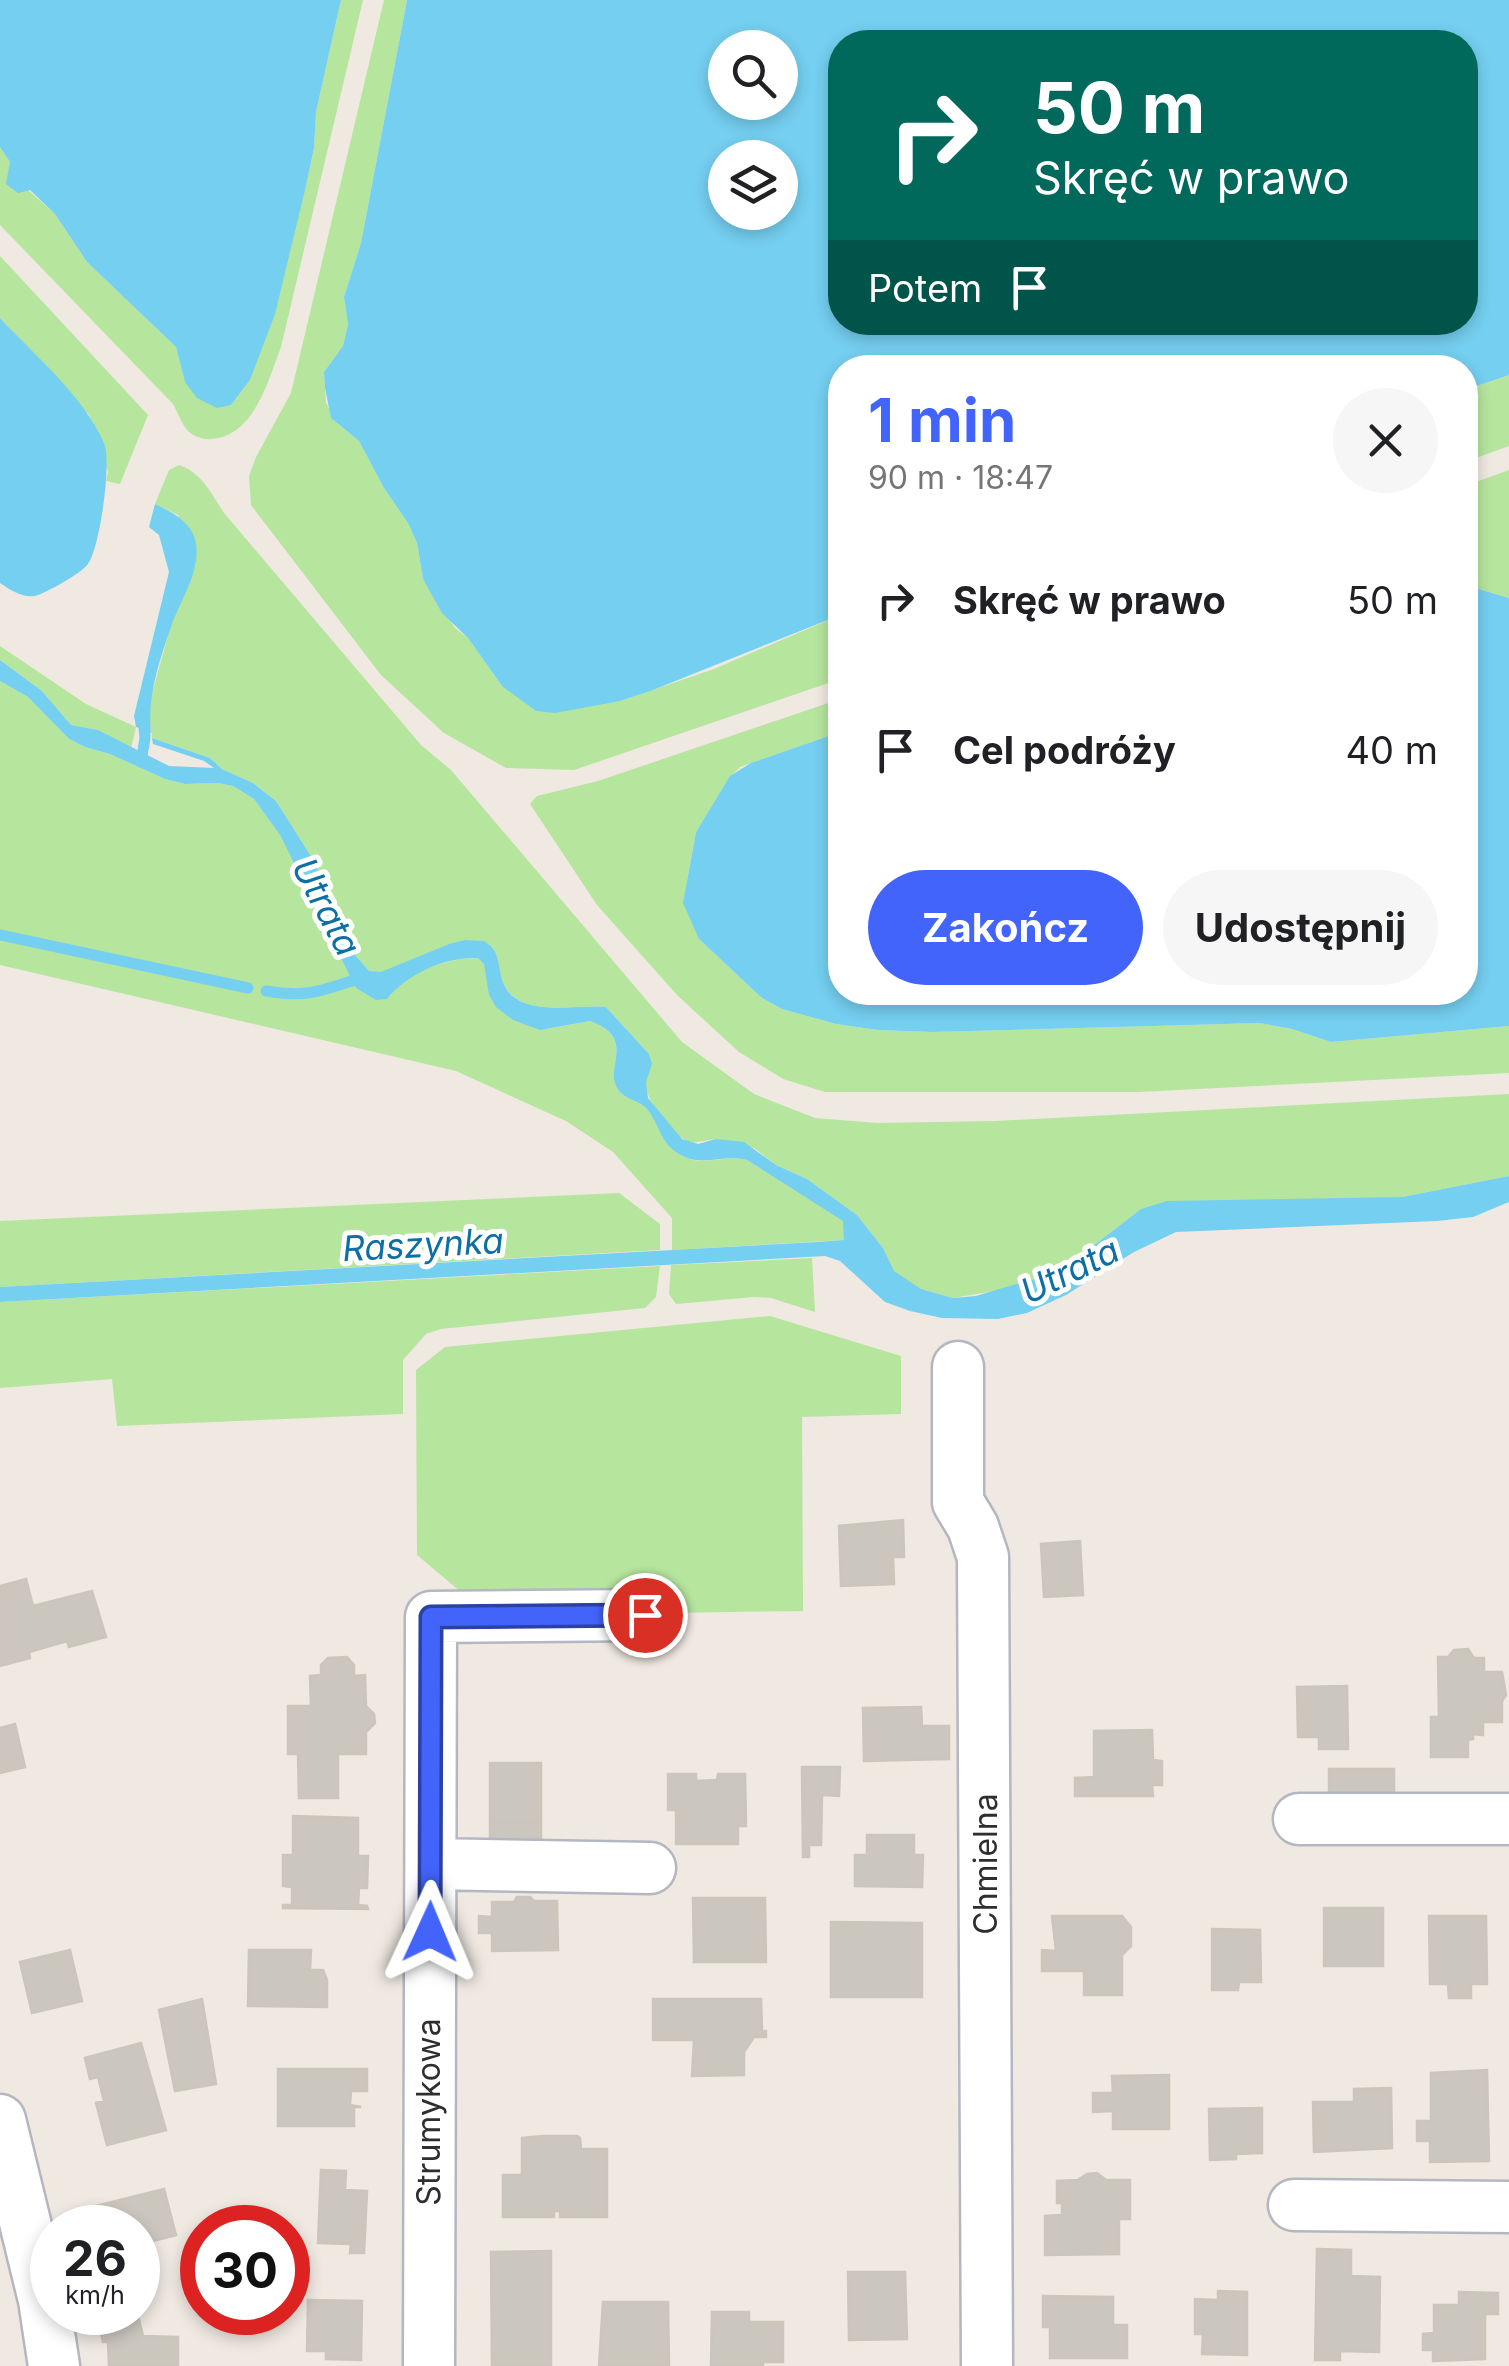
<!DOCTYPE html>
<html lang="pl">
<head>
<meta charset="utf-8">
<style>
  :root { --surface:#fff; --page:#f6f6f6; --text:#202124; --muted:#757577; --accent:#4264fb }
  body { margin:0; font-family:Inter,sans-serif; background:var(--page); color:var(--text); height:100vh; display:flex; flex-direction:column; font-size:38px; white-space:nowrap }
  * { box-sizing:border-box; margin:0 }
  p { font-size:32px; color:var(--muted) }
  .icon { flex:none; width:55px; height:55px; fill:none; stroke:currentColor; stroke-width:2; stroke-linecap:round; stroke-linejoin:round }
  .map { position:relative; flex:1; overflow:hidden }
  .drawer { position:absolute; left:828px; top:355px; width:650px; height:650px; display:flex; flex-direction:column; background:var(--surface); border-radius:40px; box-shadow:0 5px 15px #0003 }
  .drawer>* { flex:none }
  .guide { position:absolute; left:828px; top:30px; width:650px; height:305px; border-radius:40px; box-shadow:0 5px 15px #0003; background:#00695c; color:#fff; overflow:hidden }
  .tools { position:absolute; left:708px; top:30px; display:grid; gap:20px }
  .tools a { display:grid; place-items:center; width:90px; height:90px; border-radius:50%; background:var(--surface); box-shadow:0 5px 15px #0003; font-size:50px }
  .speed { position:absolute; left:30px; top:2205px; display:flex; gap:20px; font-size:50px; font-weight:700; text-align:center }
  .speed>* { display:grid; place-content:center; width:130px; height:130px; border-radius:50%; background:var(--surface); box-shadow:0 5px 15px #0003; line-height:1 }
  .speed small { font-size:25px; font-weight:400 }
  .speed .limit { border:15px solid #d22; background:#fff; color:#111 }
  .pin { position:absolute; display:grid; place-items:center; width:85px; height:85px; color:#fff; margin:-42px; border:5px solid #fff; border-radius:50%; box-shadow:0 2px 10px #0007 }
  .me { position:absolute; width:110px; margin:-55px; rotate:1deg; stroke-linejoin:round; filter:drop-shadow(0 0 8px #0008) }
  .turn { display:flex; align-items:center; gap:35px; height:210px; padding:0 40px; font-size:45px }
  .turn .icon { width:130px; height:130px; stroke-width:2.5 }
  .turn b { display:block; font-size:70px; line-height:85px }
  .then { display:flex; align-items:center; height:95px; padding:0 40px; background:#0003; gap:20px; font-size:38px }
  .round { display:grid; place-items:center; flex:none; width:105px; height:105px; border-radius:52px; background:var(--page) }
  .head { display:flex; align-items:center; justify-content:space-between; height:170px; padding:0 40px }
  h1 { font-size:60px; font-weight:700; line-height:75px; color:var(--accent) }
  .button { display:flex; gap:20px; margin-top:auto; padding:20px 40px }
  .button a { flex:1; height:115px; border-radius:60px; background:var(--accent); color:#fff; font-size:40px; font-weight:700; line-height:115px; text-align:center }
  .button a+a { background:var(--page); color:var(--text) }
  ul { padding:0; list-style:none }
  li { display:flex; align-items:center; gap:30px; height:150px; padding:0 40px }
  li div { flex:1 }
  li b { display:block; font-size:38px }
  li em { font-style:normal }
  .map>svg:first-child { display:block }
  .green { fill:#b6e59e }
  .water { fill:#75cff0; fill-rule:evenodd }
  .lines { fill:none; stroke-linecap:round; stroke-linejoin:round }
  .stream { stroke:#75cff0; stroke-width:11 }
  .building { fill:#cbc7bf; stroke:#cbc5ba; stroke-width:2.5 }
  .minor-casing { stroke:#b4b7c1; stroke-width:55 }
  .minor { stroke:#fff; stroke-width:50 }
  .route-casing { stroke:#2b41a3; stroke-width:25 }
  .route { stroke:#4264fb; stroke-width:18 }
  .labels { text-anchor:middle; stroke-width:10; stroke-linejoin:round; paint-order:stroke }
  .street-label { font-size:32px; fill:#2e2e2e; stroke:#fff }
  .water-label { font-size:35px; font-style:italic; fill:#0d6fa3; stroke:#fff }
</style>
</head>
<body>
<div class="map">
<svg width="1509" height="2366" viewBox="0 0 1509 2366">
  <rect width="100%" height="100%" fill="#efe9e1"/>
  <path class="green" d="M 341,0 L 363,0 L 281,347 C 268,380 255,435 212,439 C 205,440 195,437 189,432 C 182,425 178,413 173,404 L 0,225 L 0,147 L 10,162 L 9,173 L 55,214 L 87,262 L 176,347 L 185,382 L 231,405 L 250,380 L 306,186 L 314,148 L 316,112 Z
    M 384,0 L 407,0 L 361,243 L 344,297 L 348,324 L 343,346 L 324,372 L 326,403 L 338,424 L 359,441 L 384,488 L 408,523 L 417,543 L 423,579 L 455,628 L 468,638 L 502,686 L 620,701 L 714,669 L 840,615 L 840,679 L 574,770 L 506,768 L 444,733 L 381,675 L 251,505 L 249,476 L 256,457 L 291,393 Z
    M 0,256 L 148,415 L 120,484 L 106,481 L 108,472 L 89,415 L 0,318 Z
    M 1509,375 L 1509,446 L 1465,462 L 1465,390 Z
    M 179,465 C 202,473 211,493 224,513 L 421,745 L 451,770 L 682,1042 L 754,1094 L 815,1118 L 877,1123 L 996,1121 L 1509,1094 L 1509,1176 L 1402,1197 L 1141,1209 L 1067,1266 L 1007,1289 L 953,1298 L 921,1289 L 904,1281 L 893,1271 L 883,1248 L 857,1215 L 807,1179 L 776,1165 L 754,1148 L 716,1139 L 690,1143 C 672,1134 648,1106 646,1085 C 645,1072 653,1068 649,1054 L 606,1007 C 571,1004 511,1021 501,975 C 498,960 498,950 484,941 L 449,944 L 381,973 L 369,971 L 356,956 L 314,861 L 276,801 L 253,783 L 222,769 L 210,758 L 152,738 L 148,707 L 171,625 L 196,563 L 178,515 L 155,504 L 169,470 Z
    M 1509,470 L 1509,598 L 1465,585 L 1465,486 Z
    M 0,646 L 86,704 L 136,727 L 131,749 L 98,730 L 71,725 L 42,691 L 0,660 Z
    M 0,681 L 28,697 L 69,739 L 85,747 L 110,754 L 165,779 L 185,784 L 218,783 L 233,786 L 254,799 L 280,835 L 357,988 L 371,997 L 390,996 C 406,971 449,958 478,958 L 484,964 L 493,1001 L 513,1020 L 547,1029 L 590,1021 C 636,1039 606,1066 616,1086 C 622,1100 638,1099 647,1109 C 664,1129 656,1141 685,1157 C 703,1167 727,1154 747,1160 L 844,1221 L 844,1240 L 672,1250 L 672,1218 L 613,1152 L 566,1121 L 456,1071 L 0,965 Z
    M 840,699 L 840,732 L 740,767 L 730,777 L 696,832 L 687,881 L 699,939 L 762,998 L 782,1009 L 836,1024 L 878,1030 L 932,1032 L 1260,1023 L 1292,1029 L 1331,1042 L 1509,1026 L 1509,1073 L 1139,1092 L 825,1092 L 783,1079 L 739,1052 L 677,995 L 597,905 L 530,804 L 537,796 L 598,781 Z
    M 619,1193 L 660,1224 L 660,1250 L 0,1287 L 0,1221 Z
    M 812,1258 L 815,1312 L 771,1298 L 754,1297 L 676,1304 L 669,1294 L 671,1265 Z
    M 660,1266 L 656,1297 L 645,1308 L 441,1329 L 426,1334 L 403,1360 L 403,1414 L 117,1426 L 112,1379 L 0,1388 L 0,1302 Z
    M 770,1316 L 901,1356 L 901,1414 L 802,1417 L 803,1611 L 661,1613 L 474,1603 L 417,1555 L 416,1370 L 445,1347 Z"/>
  <path class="water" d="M 0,0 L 341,0 L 316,112 L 314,148 L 306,186 L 275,314 L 250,380 L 231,405 L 217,408 L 197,398 L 185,382 L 176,347 L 87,262 L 55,214 L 30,190 L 18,193 L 6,184 L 10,162 L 0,147 Z
    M 407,0 L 1509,0 L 1509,375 L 1465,390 L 1465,368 L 840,368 L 840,615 L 653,690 L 620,701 L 555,713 L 536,711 L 502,686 L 468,638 L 442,613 L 423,579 L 417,543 L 408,523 L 384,488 L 359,441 L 331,418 L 325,388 L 324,372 L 343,346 L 348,324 L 344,297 L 361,243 ZM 1465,42 L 1465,322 L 840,322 L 840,42 ZM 725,48 L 780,48 L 780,102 L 725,102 ZM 725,158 L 780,158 L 780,212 L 725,212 Z
    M 0,318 C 35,356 83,395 104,443 C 112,462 100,547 88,564 C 82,573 46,593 35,596 C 23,598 10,590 0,583 Z
    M 155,504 C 170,511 190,521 195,539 C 203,569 180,600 171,627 C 159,662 147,696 151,733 L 136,727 L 134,716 L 169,572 L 159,535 L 149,527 Z
    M 1465,585 L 1509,598 L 1509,1026 L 1331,1042 L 1292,1029 L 1260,1023 L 932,1032 L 878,1030 L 836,1024 L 782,1009 L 762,998 L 699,939 L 683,903 L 696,832 L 730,776 L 751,763 L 840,732 L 840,992 L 1465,992 Z
    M 0,660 L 42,691 L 71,725 L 98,730 L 169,766 L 214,768 L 204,761 L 153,744 L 152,738 L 210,758 L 222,769 L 253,783 L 276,801 L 314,861 L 356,956 L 369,971 L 381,972 L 449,944 L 465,940 L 484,941 C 498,949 498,960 501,975 C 510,1021 572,1004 606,1007 L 649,1054 L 652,1064 L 646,1082 L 648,1098 L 682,1139 L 698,1144 L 716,1139 L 744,1142 L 776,1165 L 807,1179 L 857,1215 L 883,1248 L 894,1271 L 921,1289 L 953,1298 L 976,1296 L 1047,1275 L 1067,1266 L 1141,1209 L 1167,1201 L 1402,1197 L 1509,1176 L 1509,1202 L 1473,1217 L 1437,1221 L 1176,1232 L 1134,1252 L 1066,1295 L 1027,1313 L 998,1319 L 942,1318 L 910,1311 L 885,1302 L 840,1261 L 825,1256 L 0,1302 L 0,1287 L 817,1242 L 844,1240 L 843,1221 L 747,1160 C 726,1154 704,1166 685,1157 C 659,1145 662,1128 647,1109 C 638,1099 622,1100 616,1086 C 606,1066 636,1038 590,1021 L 540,1030 L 513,1020 L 496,1007 L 489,995 L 484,964 L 478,958 C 444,957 407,974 387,999 L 376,1000 L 356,988 L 280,835 L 254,799 L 233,786 L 218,783 L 185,784 L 165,779 L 110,754 L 85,747 L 69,739 L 28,697 L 0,681 Z"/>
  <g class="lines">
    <path class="stream" d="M 141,762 L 145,738 L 143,717
      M 0,935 L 248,988
      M 266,991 C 306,998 322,991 360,978"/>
  </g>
  <path class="building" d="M 903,1520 L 904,1557 L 893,1557 L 894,1584 L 841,1586 L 839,1526 Z
    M 1080,1541 L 1083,1595 L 1044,1597 L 1041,1544 Z
    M 26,1579 L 33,1606 L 92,1591 L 106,1637 L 69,1647 L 67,1641 L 29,1652 L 30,1658 L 0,1666 L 0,1586 Z
    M 1468,1649 L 1474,1658 L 1484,1658 L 1484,1672 L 1502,1672 L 1506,1695 L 1502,1701 L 1502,1722 L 1483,1722 L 1483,1735 L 1473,1734 L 1473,1739 L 1468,1740 L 1468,1757 L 1431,1757 L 1431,1717 L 1439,1717 L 1438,1657 L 1448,1657 L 1454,1650 Z
    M 347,1657 L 354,1665 L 354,1676 L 365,1675 L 366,1706 L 374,1714 L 375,1723 L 366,1732 L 366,1754 L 338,1754 L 338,1798 L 299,1798 L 298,1754 L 288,1754 L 288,1706 L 311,1706 L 310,1676 L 321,1675 L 321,1665 L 328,1658 Z
    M 1347,1686 L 1348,1749 L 1319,1749 L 1319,1737 L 1298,1737 L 1297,1687 Z
    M 921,1707 L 922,1726 L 949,1726 L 949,1759 L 864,1761 L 863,1708 Z
    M 15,1724 L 25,1767 L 0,1773 L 0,1728 Z
    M 1152,1730 L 1153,1760 L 1162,1761 L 1162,1785 L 1152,1785 L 1153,1796 L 1075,1796 L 1075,1778 L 1094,1777 L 1094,1731 Z
    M 490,1763 L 541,1763 L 541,1822 L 490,1823 Z
    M 802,1767 L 840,1767 L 839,1796 L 822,1795 L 821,1845 L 809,1845 L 809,1857 L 803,1857 Z
    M 1329,1769 L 1394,1769 L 1394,1796 L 1329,1796 Z
    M 668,1774 L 696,1774 L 696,1781 L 717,1780 L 718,1774 L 745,1774 L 746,1826 L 738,1826 L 738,1844 L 676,1844 L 676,1810 L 668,1810 Z
    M 293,1816 L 358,1818 L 358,1856 L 368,1856 L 367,1888 L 359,1888 L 358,1905 L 367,1906 L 368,1909 L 283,1908 L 283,1905 L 292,1905 L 292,1887 L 283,1886 L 283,1855 L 293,1855 Z
    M 541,1822 L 541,1850 L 490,1850 L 490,1823 Z
    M 867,1835 L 914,1835 L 914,1855 L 923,1855 L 922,1887 L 855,1886 L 855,1855 L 867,1855 Z
    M 517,1897 L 530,1897 L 534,1901 L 557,1901 L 558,1950 L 492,1951 L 492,1933 L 479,1933 L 479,1916 L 492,1917 L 492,1902 L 514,1902 Z
    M 693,1898 L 765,1898 L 766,1962 L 694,1962 Z
    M 1324,1908 L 1383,1908 L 1383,1966 L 1324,1966 Z
    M 1052,1916 L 1122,1916 L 1131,1927 L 1131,1946 L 1122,1955 L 1122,1995 L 1084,1995 L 1084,1971 L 1042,1971 L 1042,1950 L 1056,1951 Z
    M 1429,1916 L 1486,1916 L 1487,1984 L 1471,1984 L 1471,1998 L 1449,1998 L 1448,1984 L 1430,1984 Z
    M 831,1922 L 922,1923 L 922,1997 L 831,1997 Z
    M 1212,1929 L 1260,1930 L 1261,1982 L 1239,1982 L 1238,1990 L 1212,1990 Z
    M 70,1950 L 82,2001 L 32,2013 L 20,1962 Z
    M 249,1950 L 311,1950 L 310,1970 L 323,1970 L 327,1980 L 327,2007 L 248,2006 Z
    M 202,1999 L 216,2084 L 175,2091 L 159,2010 Z
    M 653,1999 L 761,1999 L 762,2031 L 766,2031 L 766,2037 L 754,2037 L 744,2052 L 744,2075 L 692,2076 L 694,2040 L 653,2040 Z
    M 141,2043 L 166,2130 L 107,2145 L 96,2103 L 104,2101 L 98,2077 L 90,2079 L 85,2058 Z
    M 278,2069 L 367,2069 L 367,2091 L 351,2091 L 350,2105 L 361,2107 L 354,2107 L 354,2126 L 278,2126 Z
    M 1487,2070 L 1489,2161 L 1430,2162 L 1430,2141 L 1417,2141 L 1417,2121 L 1431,2121 L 1431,2073 Z
    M 1169,2075 L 1169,2129 L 1113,2129 L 1113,2111 L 1093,2112 L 1093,2093 L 1113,2093 L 1112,2076 Z
    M 1391,2088 L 1392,2148 L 1314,2152 L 1313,2102 L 1354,2102 L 1354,2089 Z
    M 1262,2108 L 1262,2153 L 1236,2154 L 1236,2159 L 1210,2160 L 1209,2109 Z
    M 543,2136 L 577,2136 L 580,2138 L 581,2149 L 607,2149 L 607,2217 L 560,2217 L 560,2211 L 554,2211 L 554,2217 L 503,2217 L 503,2175 L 522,2175 L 522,2138 Z
    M 321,2170 L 346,2171 L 345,2190 L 367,2191 L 364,2253 L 350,2253 L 351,2244 L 318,2243 Z
    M 1097,2173 L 1106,2180 L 1130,2180 L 1130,2219 L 1119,2219 L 1119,2254 L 1045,2255 L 1045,2216 L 1062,2215 L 1062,2203 L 1057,2203 L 1057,2181 L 1078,2180 L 1087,2174 Z
    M 164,2189 L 176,2235 L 138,2245 L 138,2228 L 97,2228 L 92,2207 Z
    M 1317,2249 L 1351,2250 L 1351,2276 L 1380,2277 L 1379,2352 L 1340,2351 L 1340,2360 L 1315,2360 Z
    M 551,2251 L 551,2366 L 492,2366 L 491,2252 Z
    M 848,2272 L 905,2272 L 907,2339 L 849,2340 Z
    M 1218,2291 L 1247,2292 L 1247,2355 L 1202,2354 L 1203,2334 L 1195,2334 L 1195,2299 L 1218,2300 Z
    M 1459,2292 L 1498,2293 L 1498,2314 L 1485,2314 L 1485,2359 L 1433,2361 L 1433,2350 L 1423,2350 L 1423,2334 L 1434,2333 L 1434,2305 L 1459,2305 Z
    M 1043,2296 L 1113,2297 L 1113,2325 L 1127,2325 L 1127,2358 L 1050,2358 L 1050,2327 L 1043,2327 Z
    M 308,2300 L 362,2301 L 361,2360 L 326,2359 L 326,2351 L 307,2351 Z
    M 603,2302 L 668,2302 L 669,2366 L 599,2366 Z
    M 96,2312 L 137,2312 L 143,2336 L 178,2337 L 178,2366 L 109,2366 L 108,2342 L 103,2342 Z
    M 712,2312 L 749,2312 L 749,2322 L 783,2322 L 783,2362 L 763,2362 L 763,2366 L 711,2366 Z"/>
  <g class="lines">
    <defs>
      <path id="minor" d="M 958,1367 L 958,1502 L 973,1527 L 983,1557 L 987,2366
        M 1299,1819 L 1509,1819
        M 431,1864 L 650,1868
        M 0,2120 L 44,2300 L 54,2366
        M 1294,2205 L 1509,2207
        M 429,2366 L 431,1617 L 645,1615"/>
    </defs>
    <use href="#minor" class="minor-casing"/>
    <use href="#minor" class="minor"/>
  </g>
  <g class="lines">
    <defs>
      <path id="route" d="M 430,1932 L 431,1617 L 645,1615"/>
    </defs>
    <use href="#route" class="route-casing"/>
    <use href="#route" class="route"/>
  </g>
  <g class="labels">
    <g class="street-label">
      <text transform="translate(986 1864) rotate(-90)" y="11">Chmielna</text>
      <text transform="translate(429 2112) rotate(-90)" y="11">Strumykowa</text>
    </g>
    <g class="water-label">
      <text transform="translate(326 907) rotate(62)" y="12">Utrata</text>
      <text transform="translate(423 1245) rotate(-3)" y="12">Raszynka</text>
      <text transform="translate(1070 1271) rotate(-26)" y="12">Utrata</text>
    </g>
  </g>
</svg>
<div class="tools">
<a><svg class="icon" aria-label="search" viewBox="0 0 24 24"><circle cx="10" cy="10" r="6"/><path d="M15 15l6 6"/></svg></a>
<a><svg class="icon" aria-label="layers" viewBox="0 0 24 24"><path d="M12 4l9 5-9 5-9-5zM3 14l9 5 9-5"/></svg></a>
</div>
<div class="speed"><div>26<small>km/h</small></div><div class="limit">30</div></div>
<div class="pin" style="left:645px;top:1615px;background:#d93025"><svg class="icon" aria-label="arrive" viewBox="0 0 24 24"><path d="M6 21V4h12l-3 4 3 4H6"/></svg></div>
<svg class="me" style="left:430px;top:1932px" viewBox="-20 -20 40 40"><path d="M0-17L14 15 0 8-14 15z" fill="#4264fb" stroke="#fff" stroke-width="4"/></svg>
<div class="guide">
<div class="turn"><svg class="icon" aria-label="right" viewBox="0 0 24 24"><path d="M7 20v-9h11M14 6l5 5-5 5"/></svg><div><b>50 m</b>Skręć w prawo</div></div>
<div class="then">Potem<svg class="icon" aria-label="arrive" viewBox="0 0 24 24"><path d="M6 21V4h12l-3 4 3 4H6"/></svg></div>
</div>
<section class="drawer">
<div class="head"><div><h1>1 min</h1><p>90 m · 18:47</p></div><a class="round"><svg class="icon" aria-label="close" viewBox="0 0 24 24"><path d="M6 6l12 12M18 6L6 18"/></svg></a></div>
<ul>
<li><svg class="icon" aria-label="right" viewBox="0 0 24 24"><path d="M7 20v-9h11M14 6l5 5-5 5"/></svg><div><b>Skręć w prawo</b></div><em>50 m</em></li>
<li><svg class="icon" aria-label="arrive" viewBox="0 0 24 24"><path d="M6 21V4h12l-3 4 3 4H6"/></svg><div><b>Cel podróży</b></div><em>40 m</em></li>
</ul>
<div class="button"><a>Zakończ</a><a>Udostępnij</a></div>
</section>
</div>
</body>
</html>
